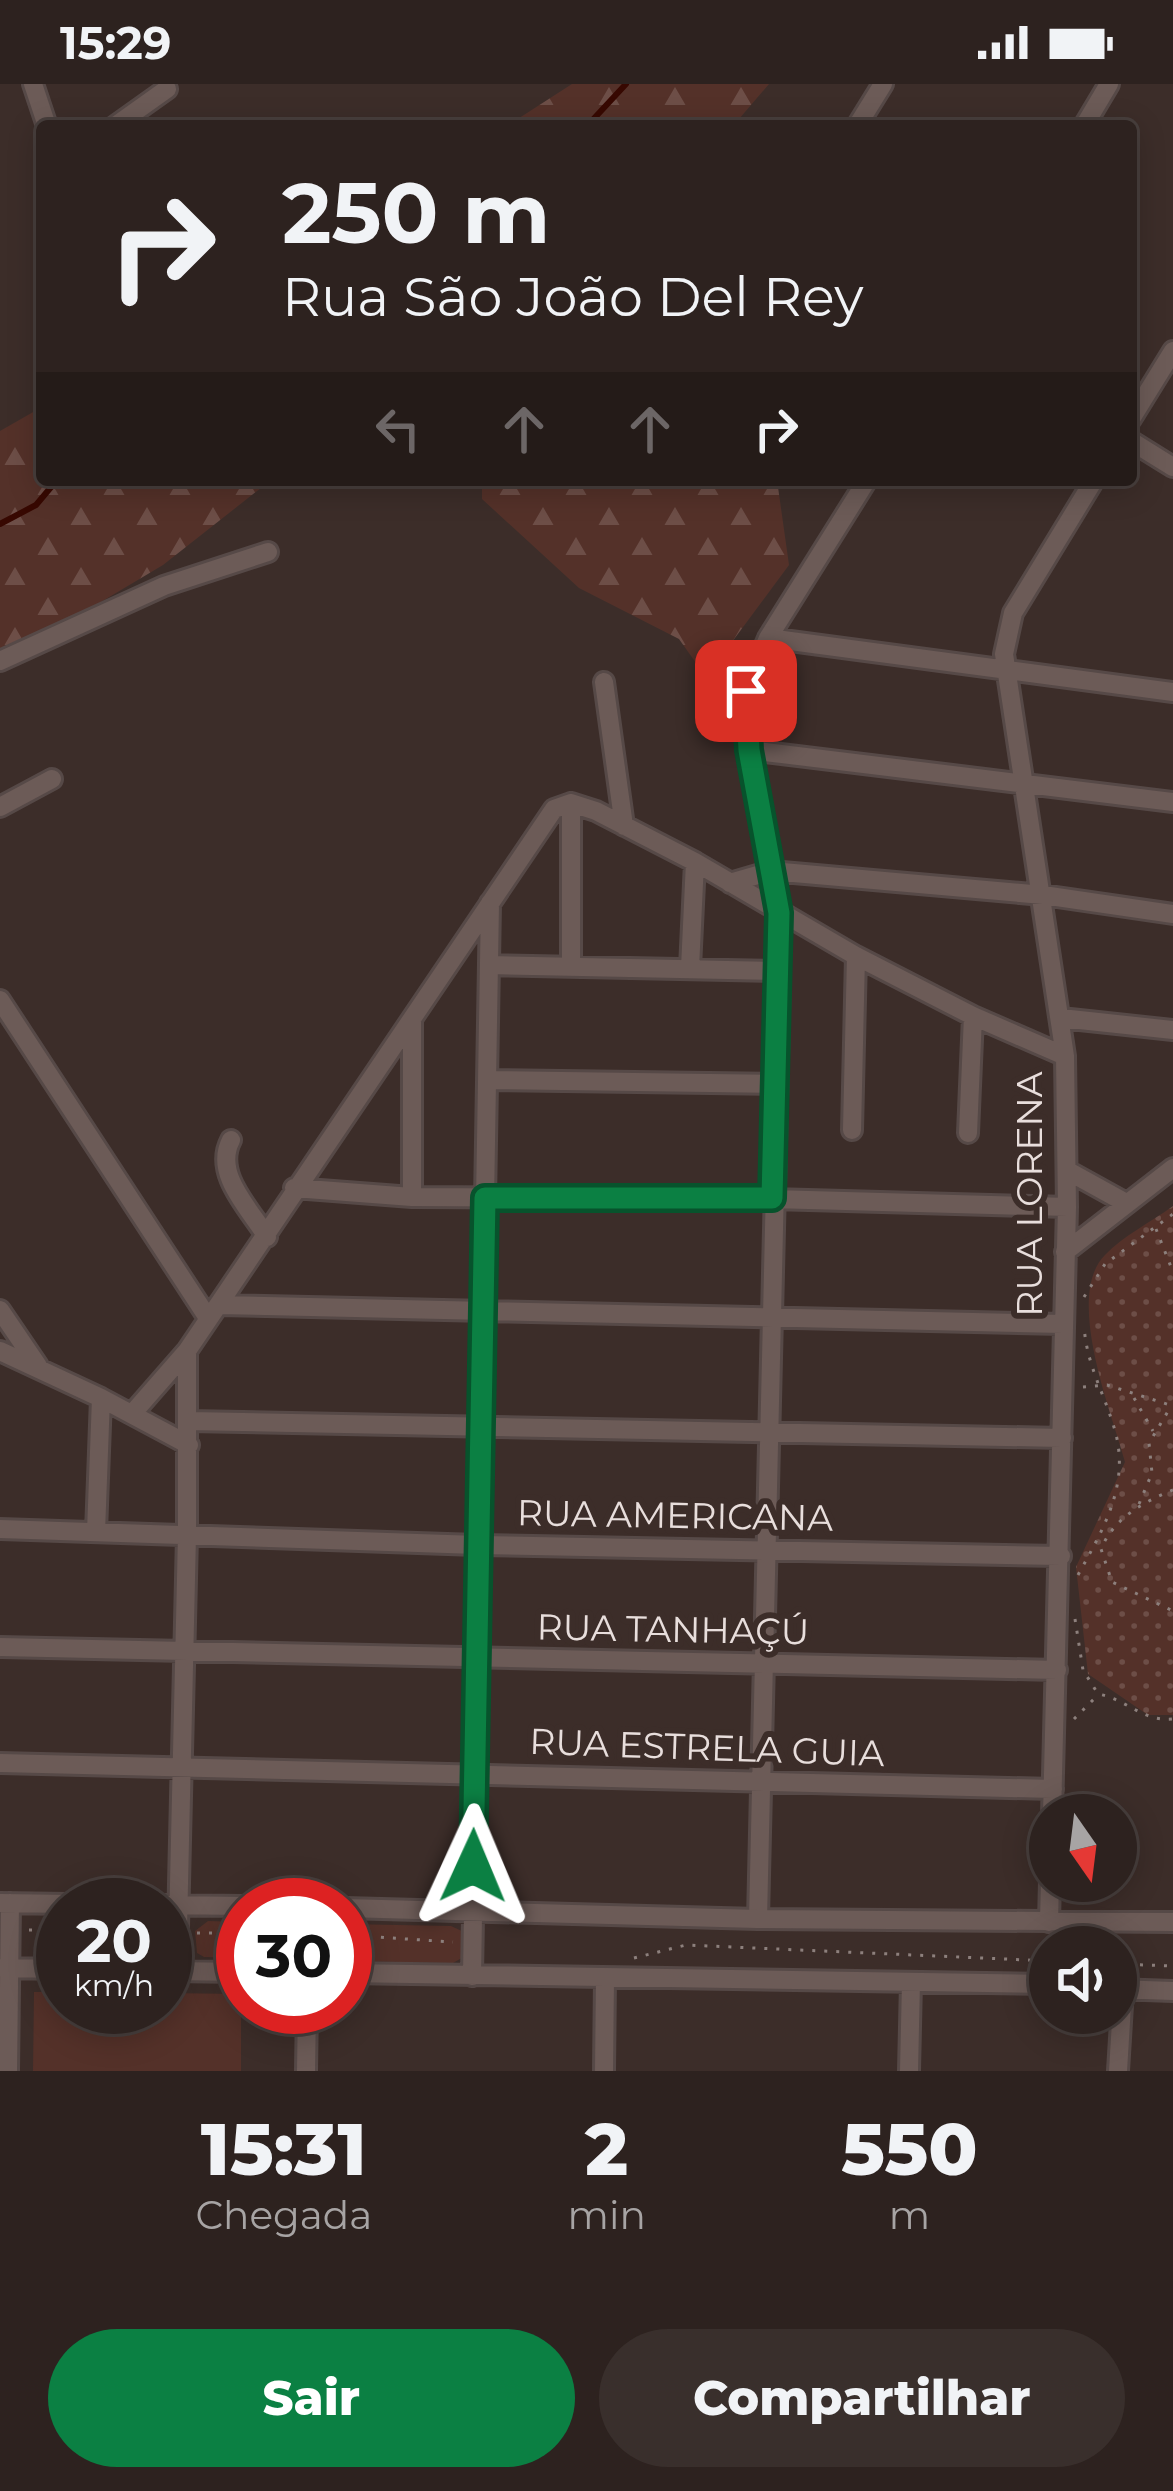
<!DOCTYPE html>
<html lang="pt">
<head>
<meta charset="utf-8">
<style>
  :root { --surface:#2d221f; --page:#392f2c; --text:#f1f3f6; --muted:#a7a4a4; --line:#483f3d; --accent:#0b8043 }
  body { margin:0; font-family:Montserrat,sans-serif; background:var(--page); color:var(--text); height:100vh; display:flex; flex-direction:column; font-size:45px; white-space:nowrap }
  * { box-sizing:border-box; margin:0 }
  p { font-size:39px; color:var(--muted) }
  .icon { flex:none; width:66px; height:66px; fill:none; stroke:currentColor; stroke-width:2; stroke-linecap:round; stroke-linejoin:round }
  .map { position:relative; height:1987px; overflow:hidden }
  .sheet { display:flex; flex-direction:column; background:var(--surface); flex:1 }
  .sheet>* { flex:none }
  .guide { position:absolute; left:36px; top:36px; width:1101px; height:366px; border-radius:12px; box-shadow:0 6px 30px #0003,0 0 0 3px var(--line); background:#2d221f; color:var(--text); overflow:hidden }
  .needle { width:78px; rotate:166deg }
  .buttons { position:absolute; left:1029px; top:1710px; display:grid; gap:24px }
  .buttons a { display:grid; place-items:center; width:108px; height:108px; border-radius:50%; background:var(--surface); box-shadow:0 6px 30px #0003,0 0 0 3px var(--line); font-size:60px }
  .speed { position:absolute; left:36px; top:1794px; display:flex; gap:24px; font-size:60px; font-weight:700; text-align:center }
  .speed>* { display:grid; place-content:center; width:156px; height:156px; border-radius:50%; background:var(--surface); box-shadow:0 6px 30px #0003,0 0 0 3px var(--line); line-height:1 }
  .speed small { font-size:30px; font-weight:400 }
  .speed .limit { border:18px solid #d22; background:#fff; color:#111 }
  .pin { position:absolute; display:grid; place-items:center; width:102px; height:102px; color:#fff; margin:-51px; border-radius:24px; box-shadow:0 6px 18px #0006 }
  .me { position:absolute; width:132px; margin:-66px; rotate:1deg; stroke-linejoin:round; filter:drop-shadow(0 0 9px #0008) }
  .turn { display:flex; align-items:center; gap:42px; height:252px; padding:0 48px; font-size:54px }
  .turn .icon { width:156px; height:156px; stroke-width:2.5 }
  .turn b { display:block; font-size:84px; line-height:102px }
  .lanes { display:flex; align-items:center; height:114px; padding:0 48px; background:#0003; justify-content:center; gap:60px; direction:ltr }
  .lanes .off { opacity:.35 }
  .eta { display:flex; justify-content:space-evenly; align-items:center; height:204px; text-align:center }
  .eta b { font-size:72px; font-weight:800; line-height:84px }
  .button { display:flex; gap:24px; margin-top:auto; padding:24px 48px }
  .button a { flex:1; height:138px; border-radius:72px; background:var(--accent); color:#fff; font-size:48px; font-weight:800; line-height:138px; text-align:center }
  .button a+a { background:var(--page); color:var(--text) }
  .status { display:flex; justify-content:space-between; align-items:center; height:84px; padding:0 60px; background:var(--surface); direction:ltr }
  .status svg { height:33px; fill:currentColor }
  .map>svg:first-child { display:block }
  .grass { fill:#543129 }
  .forest { fill:url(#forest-firs) }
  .park { fill:url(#park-dots) }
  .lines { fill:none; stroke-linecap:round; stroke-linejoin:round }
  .stream { stroke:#370801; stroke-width:6 }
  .minor-casing { stroke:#564947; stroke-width:24 }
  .path { stroke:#8d807d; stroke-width:3; stroke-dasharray:3 9; stroke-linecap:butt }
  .minor { stroke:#6c5b57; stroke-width:18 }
  .route-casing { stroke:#07532c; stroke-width:30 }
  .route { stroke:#0b8043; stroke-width:21 }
  .labels { text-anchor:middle; stroke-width:12; stroke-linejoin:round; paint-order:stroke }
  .street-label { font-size:36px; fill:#e8dedc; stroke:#3c2d29 }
</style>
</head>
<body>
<div class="status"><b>15:29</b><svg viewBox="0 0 49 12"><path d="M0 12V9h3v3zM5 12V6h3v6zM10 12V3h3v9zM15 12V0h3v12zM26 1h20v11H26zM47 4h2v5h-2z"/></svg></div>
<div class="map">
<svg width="1173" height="1987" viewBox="0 0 1173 1987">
  <defs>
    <pattern id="forest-firs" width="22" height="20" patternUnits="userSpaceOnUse" patternTransform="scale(3)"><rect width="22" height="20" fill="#543129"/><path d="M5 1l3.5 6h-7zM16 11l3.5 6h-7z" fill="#6d4e47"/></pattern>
    <pattern id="park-dots" width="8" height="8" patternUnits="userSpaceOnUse" patternTransform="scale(3)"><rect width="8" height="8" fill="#543129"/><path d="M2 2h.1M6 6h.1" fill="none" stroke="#6d4e47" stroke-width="1.8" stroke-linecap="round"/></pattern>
  </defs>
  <rect width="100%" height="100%" fill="#3c2d29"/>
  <path class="grass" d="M 208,1837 L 243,1838 L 243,1874 L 204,1873 L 197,1869 L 195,1847 Z
    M 345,1840 L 451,1842 L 464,1848 L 467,1871 L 453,1879 L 345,1877 Z
    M 34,1908 L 63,1908 L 63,1923 L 165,1923 L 165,1909 L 241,1910 L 241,1987 L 33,1987 Z"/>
  <path class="forest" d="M 572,0 L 769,0 L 733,42 L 507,42 Z
    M 42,323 L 42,396 L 271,396 L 163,481 L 0,578 L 0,347 Z
    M 482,396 L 777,396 L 789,481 L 706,593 L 679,555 L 579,504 L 482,415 Z"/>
  <path class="park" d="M 1173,1122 L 1173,1631 L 1148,1631 L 1088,1590 L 1076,1483 L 1125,1378 C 1112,1329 1064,1212 1105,1171 C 1123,1152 1151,1138 1173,1122 Z"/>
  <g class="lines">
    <path class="stream" d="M 587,42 L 626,0
      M 0,440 L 36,421 L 57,396"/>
    <defs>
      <path id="minor" d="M 33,0 L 47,42
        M 115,42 L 167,5
        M 857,42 L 883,0
        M 1084,42 L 1109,0
        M 1131,335 L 1173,267
        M 1131,357 L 1173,383
        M 768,554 L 1173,608
        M 0,577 L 164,502 L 268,468
        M 604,598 L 624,742
        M 749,666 L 1173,718
        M 571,719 L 596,727 L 695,778 L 856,872 L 973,932 L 1065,972
        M 571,719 L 571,882
        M 0,723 L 52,695
        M 730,799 L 771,787 L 1043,811 L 1173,830
        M 489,881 L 780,887
        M 690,884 L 695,778
        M 0,916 L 208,1234
        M 1061,934 L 1173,946
        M 488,996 L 776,1000
        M 852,1046 L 856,872
        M 968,1049 L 973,932
        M 231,1056 C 213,1090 250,1125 267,1153
        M 1068,1087 L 1126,1119
        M 294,1104 L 412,1113 L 772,1115 L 1067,1123
        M 412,1113 L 412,938
        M 1065,1168 L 1173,1084
        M 219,1221 L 1063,1240
        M 0,1226 L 38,1282
        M 0,1267 L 101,1314 L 189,1361
        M 132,1330 L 187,1267
        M 189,1337 L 1062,1354
        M 0,1445 L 477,1461 L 1061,1472
        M 96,1448 L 101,1314
        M 0,1563 L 1057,1586
        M 0,1679 L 1053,1705
        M 1052,1731 L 1067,1123 L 1065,972 L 1004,570 L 1013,529 L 1094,396
        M 0,1819 L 137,1821
        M 165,1821 L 243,1822
        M 345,1824 L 758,1835 L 1173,1838
        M 758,1835 L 780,887 L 779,829 L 749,666 L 746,607 L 768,554 L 867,396
        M 1049,1838 L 1050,1797
        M 2,1884 L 63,1885
        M 170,1887 L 243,1888
        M 177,1887 L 187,1451 L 187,1267 L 554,725 L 571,719
        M 345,1889 L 1050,1900
        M 472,1892 L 490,819
        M 1116,1905 L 1173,1907
        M 8,1987 L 10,1819
        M 306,1987 L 307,1923
        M 604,1987 L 605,1895
        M 909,1987 L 911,1898
        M 1118,1987 L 1123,1905"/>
    </defs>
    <use href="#minor" class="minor-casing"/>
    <path class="path" d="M 1156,1145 L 1173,1188
      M 1084,1213 L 1105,1180 L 1173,1130
      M 1083,1303 L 1107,1301 L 1173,1322
      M 1134,1314 L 1153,1347
      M 1173,1406 C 1143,1418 1114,1434 1101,1465 L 1112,1498 L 1173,1527
      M 1139,1420 L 1152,1389 L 1149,1359 L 1170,1324
      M 1078,1491 C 1105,1442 1132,1397 1113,1340 C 1102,1305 1086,1278 1084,1241
      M 1075,1535 L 1083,1586 L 1098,1610 C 1127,1615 1142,1638 1173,1635
      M 1074,1635 L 1097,1612
      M 29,1846 L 63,1846
      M 197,1849 L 243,1849
      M 345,1851 L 453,1858
      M 634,1874 L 686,1861 L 1050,1877
      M 1116,1880 L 1173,1882"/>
    <use href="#minor" class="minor"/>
  </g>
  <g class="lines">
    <defs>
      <path id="route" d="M 473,1782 L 485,1114 L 772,1114 L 779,829 L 749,666 L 746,607"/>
    </defs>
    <use href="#route" class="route-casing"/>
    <use href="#route" class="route"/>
  </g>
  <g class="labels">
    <g class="street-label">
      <text transform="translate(1029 1110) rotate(-90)" y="13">RUA LORENA</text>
      <text transform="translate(675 1431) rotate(1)" y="13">RUA AMERICANA</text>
      <text transform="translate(673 1545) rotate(1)" y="13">RUA TANHAÇÚ</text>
      <text transform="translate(707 1663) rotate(2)" y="13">RUA ESTRELA GUIA</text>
    </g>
  </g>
</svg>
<div class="buttons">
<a><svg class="needle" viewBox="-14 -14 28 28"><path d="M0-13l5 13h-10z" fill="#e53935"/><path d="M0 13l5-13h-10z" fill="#a7a4a4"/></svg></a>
<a><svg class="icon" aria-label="sound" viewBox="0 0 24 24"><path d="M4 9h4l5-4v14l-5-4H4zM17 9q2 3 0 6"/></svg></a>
</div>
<div class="speed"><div>20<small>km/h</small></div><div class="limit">30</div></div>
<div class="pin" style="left:746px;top:607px;background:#d93025"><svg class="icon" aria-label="arrive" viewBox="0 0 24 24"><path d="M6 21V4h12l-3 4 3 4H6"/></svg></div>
<svg class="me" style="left:473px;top:1782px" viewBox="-20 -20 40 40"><path d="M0-17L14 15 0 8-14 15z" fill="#0b8043" stroke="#fff" stroke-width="4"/></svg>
<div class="guide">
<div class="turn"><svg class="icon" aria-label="right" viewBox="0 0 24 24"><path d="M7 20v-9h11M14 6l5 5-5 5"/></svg><div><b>250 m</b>Rua São João Del Rey</div></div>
<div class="lanes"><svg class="icon off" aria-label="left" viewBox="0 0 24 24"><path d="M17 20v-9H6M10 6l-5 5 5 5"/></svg><svg class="icon off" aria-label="ahead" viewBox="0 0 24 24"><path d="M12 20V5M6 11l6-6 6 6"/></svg><svg class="icon off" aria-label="ahead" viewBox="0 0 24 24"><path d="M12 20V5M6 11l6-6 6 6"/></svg><svg class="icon" aria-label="right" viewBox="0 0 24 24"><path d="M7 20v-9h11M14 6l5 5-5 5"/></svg></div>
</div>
</div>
<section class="sheet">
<div class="eta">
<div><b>15:31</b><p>Chegada</p></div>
<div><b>2</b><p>min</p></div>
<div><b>550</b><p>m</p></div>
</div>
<div class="button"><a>Sair</a><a>Compartilhar</a></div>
</section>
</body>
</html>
